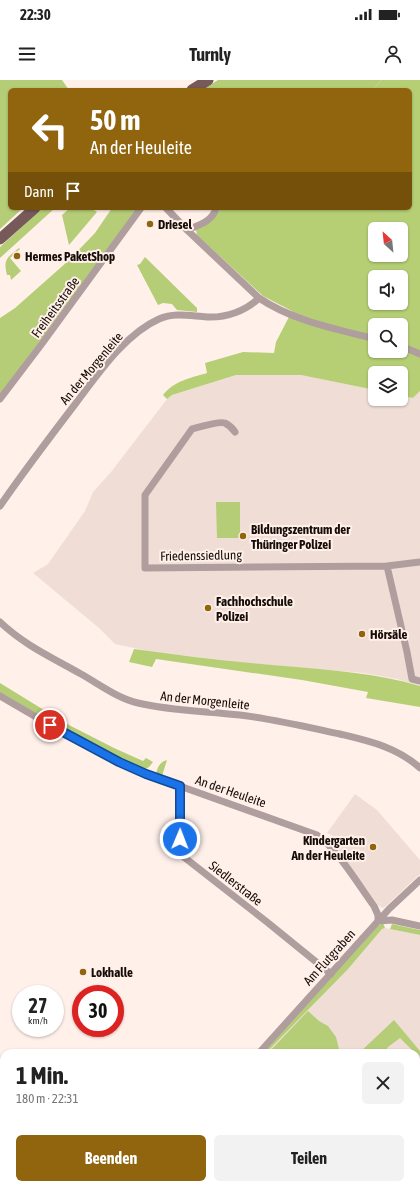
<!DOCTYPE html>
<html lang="de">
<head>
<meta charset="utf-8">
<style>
  :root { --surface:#fff; --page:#f2f2f2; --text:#222; --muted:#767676; --accent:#91650e }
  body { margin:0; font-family:"Asap Condensed",sans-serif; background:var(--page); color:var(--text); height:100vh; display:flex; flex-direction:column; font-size:15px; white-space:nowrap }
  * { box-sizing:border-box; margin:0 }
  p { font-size:13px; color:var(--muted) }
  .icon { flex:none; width:22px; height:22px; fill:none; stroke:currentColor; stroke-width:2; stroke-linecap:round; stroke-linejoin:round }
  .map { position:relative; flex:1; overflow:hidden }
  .panel { position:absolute; left:0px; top:969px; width:420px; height:140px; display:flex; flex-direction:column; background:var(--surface); border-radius:12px 12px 0 0; box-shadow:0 1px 3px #0004 }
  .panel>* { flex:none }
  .guide { position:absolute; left:8px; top:8px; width:404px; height:122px; border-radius:6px; box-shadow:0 1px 3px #0004; background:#91650e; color:#fff; overflow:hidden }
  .needle { width:26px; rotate:333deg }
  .fabs { position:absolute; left:368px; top:142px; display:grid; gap:8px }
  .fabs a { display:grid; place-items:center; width:40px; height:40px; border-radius:6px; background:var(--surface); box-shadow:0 1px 3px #0004; font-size:20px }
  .speed { position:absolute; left:12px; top:905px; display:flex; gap:8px; font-size:20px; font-weight:700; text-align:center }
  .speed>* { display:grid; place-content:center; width:52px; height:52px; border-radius:50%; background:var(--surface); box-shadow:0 1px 3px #0004; line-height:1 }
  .speed small { font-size:10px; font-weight:400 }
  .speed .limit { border:6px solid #d22; background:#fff; color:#111 }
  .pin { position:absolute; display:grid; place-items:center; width:34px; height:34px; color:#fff; margin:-17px; border:2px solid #fff; border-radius:50%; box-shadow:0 1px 4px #0007 }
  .me { position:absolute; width:44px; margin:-22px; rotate:1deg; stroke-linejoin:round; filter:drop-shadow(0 0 3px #0008) }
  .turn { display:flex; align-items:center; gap:14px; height:84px; padding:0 16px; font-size:18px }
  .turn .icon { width:52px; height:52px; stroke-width:2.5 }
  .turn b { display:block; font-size:28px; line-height:34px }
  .then { display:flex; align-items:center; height:38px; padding:0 16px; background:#0003; gap:8px; font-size:15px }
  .round { display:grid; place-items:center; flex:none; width:42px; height:42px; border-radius:6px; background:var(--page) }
  .overview { display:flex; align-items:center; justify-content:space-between; height:68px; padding:0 16px }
  h1 { font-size:24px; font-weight:700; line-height:30px }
  .primary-button { display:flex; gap:8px; margin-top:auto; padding:8px 16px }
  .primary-button a { flex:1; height:46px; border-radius:6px; background:var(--accent); color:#fff; font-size:16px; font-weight:700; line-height:46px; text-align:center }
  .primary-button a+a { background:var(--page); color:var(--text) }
  .status { display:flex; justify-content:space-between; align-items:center; height:28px; padding:0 20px; background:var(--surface); direction:ltr }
  .status svg { height:11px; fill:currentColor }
  header { display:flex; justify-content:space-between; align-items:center; height:52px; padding:0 16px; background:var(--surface); font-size:18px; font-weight:700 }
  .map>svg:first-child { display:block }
  .built { fill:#f0ded6 }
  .green { fill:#b5cd77 }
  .forest { fill:#b6cf75; fill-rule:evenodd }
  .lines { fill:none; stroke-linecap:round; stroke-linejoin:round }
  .minor-tunnel { stroke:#dccec8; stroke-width:7; stroke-dasharray:7 3.5; stroke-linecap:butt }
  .minor { stroke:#b09e9e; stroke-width:7 }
  .primary { stroke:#765958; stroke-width:11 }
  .route-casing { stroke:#114b97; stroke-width:10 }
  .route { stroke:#1a73e8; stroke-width:7 }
  .poi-dot { fill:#91650e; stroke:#fff0ea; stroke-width:1.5 }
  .labels { text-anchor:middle; stroke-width:4; stroke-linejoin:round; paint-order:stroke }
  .poi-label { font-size:13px; font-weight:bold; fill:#170c07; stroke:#fff0ea; text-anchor:start }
  .street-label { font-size:13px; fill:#170c07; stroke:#fff0ea }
</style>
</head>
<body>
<div class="status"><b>22:30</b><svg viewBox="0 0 49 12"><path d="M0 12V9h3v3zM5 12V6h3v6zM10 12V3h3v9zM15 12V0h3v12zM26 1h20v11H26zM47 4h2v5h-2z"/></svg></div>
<header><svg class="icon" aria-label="menu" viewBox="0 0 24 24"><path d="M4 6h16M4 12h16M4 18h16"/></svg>Turnly<svg class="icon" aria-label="person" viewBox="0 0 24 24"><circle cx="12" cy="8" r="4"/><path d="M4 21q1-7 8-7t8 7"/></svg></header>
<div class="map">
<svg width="420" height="1109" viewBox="0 0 420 1109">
  <rect width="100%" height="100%" fill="#fff0ea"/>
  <path class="built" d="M 236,295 L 302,295 L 375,310 L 375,319 L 401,319 L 401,316 L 413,318 L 420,311 L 420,606 L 397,599 L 363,593 L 236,582 L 148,571 L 115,564 L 99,548 L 33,493 L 48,484 L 85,431 L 93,412 L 111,392 L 167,319 L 172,315 Z
    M 355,714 L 377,730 L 420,780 L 420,794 L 386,826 L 383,828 L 379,826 L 333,763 L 335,757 L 327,753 Z
    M 385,848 L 420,855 L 420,1109 L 381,1109 L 377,1105 L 416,1105 L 416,973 L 266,973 L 315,923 L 382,849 Z
    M 145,1105 L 258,1105 L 254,1109 L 142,1109 Z"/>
  <path class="green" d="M 0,0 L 62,0 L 69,10 L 10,10 L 10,128 L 23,128 L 0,149 Z
    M 218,0 L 381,0 L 373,10 L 202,10 Z
    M 42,128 L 55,128 L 0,178 L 0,167 Z
    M 70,128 L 91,128 L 97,132 L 69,165 L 62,135 Z
    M 112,128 L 138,128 L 0,315 L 0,238 L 15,228 L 67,182 L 95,153 Z
    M 19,168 L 20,169 L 10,178 L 21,191 L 11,200 L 10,195 L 7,195 C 3,179 7,178 19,168 Z
    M 145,177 L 197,228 L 197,232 L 177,230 L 172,224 L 163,223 L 158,225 L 137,185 L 140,184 Z
    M 216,422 L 240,422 L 240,458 L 217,458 Z
    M 0,603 L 65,643 L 114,668 L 143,681 L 146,678 L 153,682 L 149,687 L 144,690 L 87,663 L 0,613 Z
    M 167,680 L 162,696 L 156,695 C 157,687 160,682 167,680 Z
    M 383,843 L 385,848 L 382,849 L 348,889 L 266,973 L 262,973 L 379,845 Z
    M 392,844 L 420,850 L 420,855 L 390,849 Z
    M 308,931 L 319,941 L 328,946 L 336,957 L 339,969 L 343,973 L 268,973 Z
    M 394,940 L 420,971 L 420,976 L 416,972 L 415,973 L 400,958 L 388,967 L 384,973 L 359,973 Z
    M 380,1105 L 415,1105 L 419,1109 L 384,1109 Z"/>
  <path class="forest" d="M 381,0 L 420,0 L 420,311 L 413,318 L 401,316 L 401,293 L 375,293 L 375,310 L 301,295 L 236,295 L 172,315 L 167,319 L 163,315 C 174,301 190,298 207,293 L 205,283 L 243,272 L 274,273 L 276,262 L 292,231 L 263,216 L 197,155 L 196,150 L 210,142 L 221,128 L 410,128 L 410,10 L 373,10 ZM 375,149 L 401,149 L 401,175 L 375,175 ZM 375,197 L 401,197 L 401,223 L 375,223 ZM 375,245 L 401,245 L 401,271 L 375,271 Z
    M 134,569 C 184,576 234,582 285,586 C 331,590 376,593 420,606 L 420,627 L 366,618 L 368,612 L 302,600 L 156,579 L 152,587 L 129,582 Z"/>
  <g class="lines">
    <path class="minor-tunnel" d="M 149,1109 L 153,1105"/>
    <path class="minor" d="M 166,128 L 187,150 L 259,218 C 293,241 336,249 375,259
      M 187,150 C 199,145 213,141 216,128
      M 401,266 L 420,274
      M 0,319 L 41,265 L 141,128
      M 235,352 C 233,349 229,345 225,343 C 218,341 200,347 192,349 L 145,415 L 145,488 L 387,486 L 420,482
      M 0,426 C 24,391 50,357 76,323 C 98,294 125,254 159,239 C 175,232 190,236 207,237 C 226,238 246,231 259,218
      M 387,486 L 407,572 L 412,599 L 420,601
      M 0,542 C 24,565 53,578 81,594 C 99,604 117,618 138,623 C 171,631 206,631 240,635 C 273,639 307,647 340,654 C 369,661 397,667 420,688
      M 0,616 C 48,644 95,672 146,694 L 317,755 C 338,770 358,804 374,826 L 378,835 L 378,841
      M 180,705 L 180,774 L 267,842 L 331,894
      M 378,841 L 392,840 L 420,846
      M 259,973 L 389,829 L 420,800
      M 369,1105 L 373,1109
      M 0,1107 L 10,1109"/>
    <path class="primary" d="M 192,10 L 208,0
      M 0,159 L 35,128"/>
  </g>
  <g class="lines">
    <defs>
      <path id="route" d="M 50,645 L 119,682 L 146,694 L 180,706 L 180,759"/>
    </defs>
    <use href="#route" class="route-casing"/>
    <use href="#route" class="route"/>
  </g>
  <g class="poi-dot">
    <circle cx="150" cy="144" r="4"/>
    <circle cx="17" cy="176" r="4"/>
    <circle cx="243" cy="456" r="4"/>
    <circle cx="208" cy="528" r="4"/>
    <circle cx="362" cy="554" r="4"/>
    <circle cx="373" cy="767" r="4"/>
    <circle cx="83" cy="892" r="4"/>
  </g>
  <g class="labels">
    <g class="poi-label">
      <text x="158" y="149">Driesel</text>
      <text x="25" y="181">Hermes PaketShop</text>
      <text x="251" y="454">Bildungszentrum der<tspan x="251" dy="15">Thüringer Polizei</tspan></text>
      <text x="216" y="526">Fachhochschule<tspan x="216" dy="15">Polizei</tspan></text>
      <text x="370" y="559">Hörsäle</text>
      <text x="365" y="765" text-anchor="end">Kindergarten<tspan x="365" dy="15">An der Heuleite</tspan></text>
      <text x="91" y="897">Lokhalle</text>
    </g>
    <g class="street-label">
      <text transform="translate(55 227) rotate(-54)" y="5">Freiheitsstraße</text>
      <text transform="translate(91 288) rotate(-50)" y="5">An der Morgenleite</text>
      <text transform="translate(201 475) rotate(-1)" y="5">Friedenssiedlung</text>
      <text transform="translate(205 620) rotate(6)" y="5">An der Morgenleite</text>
      <text transform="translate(231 711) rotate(19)" y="5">An der Heuleite</text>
      <text transform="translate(236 803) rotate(38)" y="5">Siedlerstraße</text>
      <text transform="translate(329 877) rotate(-48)" y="5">Am Flutgraben</text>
    </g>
  </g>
</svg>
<div class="fabs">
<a><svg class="needle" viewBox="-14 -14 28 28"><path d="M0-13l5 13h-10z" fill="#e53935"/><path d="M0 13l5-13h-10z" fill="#767676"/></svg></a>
<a><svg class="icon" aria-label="sound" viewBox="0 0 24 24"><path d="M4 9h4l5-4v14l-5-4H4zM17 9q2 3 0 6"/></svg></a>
<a><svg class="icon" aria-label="search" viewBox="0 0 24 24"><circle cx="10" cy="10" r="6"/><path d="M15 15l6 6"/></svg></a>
<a><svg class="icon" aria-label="layers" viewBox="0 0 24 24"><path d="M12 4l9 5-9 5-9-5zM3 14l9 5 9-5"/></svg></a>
</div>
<div class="speed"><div>27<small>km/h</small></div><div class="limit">30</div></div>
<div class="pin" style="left:50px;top:645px;background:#d93025"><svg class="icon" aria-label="arrive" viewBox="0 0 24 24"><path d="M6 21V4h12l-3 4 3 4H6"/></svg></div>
<svg class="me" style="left:180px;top:759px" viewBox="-20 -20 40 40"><circle r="17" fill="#1a73e8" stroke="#fff" stroke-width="3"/><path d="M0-11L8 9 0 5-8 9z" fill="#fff"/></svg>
<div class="guide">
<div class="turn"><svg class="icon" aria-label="left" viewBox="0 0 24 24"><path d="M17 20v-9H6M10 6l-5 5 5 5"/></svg><div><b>50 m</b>An der Heuleite</div></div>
<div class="then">Dann<svg class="icon" aria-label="arrive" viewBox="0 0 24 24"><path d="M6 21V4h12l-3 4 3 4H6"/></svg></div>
</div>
<section class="panel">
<div class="overview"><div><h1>1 Min.</h1><p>180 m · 22:31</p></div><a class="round"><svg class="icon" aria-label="close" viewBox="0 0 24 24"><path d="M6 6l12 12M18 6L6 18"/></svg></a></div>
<div class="primary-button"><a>Beenden</a><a>Teilen</a></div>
</section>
</div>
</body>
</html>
